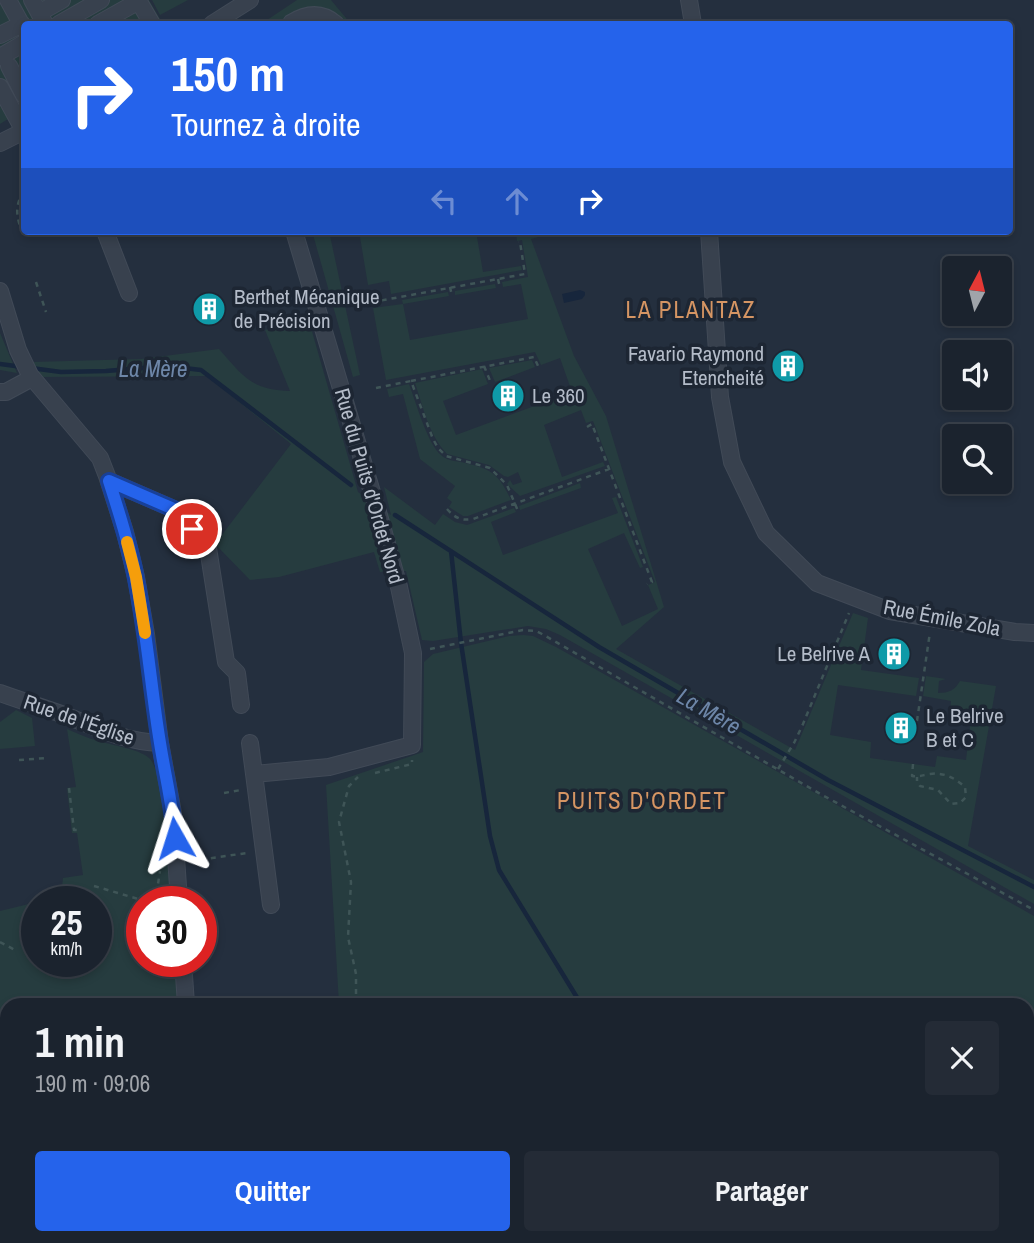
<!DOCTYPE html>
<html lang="fr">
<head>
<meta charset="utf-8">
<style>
  :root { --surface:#1b232e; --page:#242b36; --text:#f1f3f6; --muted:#a0a4aa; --line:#39404a; --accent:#2563eb }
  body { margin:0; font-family:"Archivo Narrow",sans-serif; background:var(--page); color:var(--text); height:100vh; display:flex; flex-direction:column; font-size:26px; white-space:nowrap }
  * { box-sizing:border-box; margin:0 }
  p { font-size:23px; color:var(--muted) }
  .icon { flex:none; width:38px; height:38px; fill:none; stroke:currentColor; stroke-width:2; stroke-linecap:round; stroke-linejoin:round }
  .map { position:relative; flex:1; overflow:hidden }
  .sheet { position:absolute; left:0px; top:998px; width:1034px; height:247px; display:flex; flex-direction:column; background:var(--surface); border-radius:21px 21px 0 0; box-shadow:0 4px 10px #0003,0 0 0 2px var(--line) }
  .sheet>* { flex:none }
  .hud { position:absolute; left:21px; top:21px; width:992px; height:214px; border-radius:7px; box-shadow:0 4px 10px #0003,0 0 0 2px var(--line); background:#2563eb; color:#fff; overflow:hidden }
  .needle { width:46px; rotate:7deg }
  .tools { position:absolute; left:942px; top:256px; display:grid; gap:14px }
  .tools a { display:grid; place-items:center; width:70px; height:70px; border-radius:7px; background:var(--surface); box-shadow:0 4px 10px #0003,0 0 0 2px var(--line); font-size:35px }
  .speed { position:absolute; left:21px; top:886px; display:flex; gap:14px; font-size:35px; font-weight:700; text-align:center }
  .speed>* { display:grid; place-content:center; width:91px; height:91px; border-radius:50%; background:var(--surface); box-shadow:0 4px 10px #0003,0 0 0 2px var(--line); line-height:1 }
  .speed small { font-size:18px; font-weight:400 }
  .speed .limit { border:10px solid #d22; background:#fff; color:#111 }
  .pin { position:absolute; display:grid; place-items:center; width:60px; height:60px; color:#fff; margin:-30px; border:4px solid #fff; border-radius:50%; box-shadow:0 2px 7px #0007 }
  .me { position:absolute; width:77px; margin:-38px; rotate:354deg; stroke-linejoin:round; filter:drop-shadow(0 0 5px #0008) }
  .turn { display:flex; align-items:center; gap:24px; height:147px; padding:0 35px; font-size:32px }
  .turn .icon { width:91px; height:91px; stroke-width:2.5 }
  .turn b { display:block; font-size:49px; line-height:60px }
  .lanes { display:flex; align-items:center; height:66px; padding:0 35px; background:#0003; justify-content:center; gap:35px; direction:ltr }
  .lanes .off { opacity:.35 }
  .round { display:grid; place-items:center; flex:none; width:74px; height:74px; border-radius:7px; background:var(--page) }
  .headline { display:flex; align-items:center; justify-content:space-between; height:119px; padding:0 35px }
  h1 { font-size:42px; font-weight:700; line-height:52px }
  .primary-button { display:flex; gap:14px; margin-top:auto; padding:14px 35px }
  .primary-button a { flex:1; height:80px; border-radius:7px; background:var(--accent); color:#fff; font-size:28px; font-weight:700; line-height:80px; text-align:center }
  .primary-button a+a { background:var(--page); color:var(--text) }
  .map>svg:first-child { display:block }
  .green { fill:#263c3f }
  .water { fill:#17263c }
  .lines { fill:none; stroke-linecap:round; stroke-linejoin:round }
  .stream { stroke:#17263c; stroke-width:4.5 }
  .minor-casing { stroke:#414a57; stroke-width:18 }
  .path { stroke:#3f5557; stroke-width:2.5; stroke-dasharray:5 5; stroke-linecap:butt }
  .minor { stroke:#38414e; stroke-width:16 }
  .route-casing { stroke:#184099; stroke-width:18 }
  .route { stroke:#2563eb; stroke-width:12 }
  .slow { stroke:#f59e0b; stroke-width:12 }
  .labels { text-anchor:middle; stroke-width:7; stroke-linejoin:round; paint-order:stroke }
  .poi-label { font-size:21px; fill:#b4bcc9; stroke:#1d2633; text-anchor:start }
  .street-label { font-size:21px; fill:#b4bcc9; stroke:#1d2633 }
  .neighbourhood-label { font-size:23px; letter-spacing:2px; fill:#d59563; stroke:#1d2633 }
  .water-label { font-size:23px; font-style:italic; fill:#6d86a8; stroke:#1d2633 }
</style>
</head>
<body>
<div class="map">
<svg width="1034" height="1243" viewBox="0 0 1034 1243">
  <rect width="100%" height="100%" fill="#242f3e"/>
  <path class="green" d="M 0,0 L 149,0 L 163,24 L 24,24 L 24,110 L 21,110 L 8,116 L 8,119 L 0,124 Z
    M 152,0 L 188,0 L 160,15 Z
    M 297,0 L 331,0 L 351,24 L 261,24 Z
    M 312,231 L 329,231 L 360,375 L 353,377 Z
    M 359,231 L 476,231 L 483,272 L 521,266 L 522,270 L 391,294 L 389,281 L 368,285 Z
    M 516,231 L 546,231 L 546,235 L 531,239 L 574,356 L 606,416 L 664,607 L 616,649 L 795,750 L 853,613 L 868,618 L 861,670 L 919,678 L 916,696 L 838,685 L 830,735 L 871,742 L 870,758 L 935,767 L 937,756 L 966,760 L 971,718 L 950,714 L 951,701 L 923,696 L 926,676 L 946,679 L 939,681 L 938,693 C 949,693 955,690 960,681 L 996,686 L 968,846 L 1034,880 L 1034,904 L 560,635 L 546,629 L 528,626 L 433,641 L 422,640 L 406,571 L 380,572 L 374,552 L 279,577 L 250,580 L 215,544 L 291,444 L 207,376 L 40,377 L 32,362 L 141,359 L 219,349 C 243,376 251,390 290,391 L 265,330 L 307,314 L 358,492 L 391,515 L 384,487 L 435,525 L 443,514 L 455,522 L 467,525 L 514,508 L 516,512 L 491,522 L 503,555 L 618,513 L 612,498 L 616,497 L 643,567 L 640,568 L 624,533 L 588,549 L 622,626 L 658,609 L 648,585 L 655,582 L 593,421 L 586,423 L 581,410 L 544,425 L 562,477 L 603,462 L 605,466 L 520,496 L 507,484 L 510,480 L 513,485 L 522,482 L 518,472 L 508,477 L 504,476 L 489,465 L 447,454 C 429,435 423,407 415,383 L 482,369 L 488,384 L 443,401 L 456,435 L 572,392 L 560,358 L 541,365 L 535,352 L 386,380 L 373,308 L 403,304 L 402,300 L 448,292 L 449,296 L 403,304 L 410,340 L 528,319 L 521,284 L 503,287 L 502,282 L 528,277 L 522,240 L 517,241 Z
    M 495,284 L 496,288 L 455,295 L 455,291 Z
    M 0,333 L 17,373 L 0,370 Z
    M 532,360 L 535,367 L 495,382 L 489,368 Z
    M 409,384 C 416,402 427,443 441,455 C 446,460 454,461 461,462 C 491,469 498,472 511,500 L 468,516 L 463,516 L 449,507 L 452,502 L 447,498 L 455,486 L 420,459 L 403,394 L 389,397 L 387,389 Z
    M 580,483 L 581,488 L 520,510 L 519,506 Z
    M 523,635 L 533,636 L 556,647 L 1034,916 L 1034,1151 L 1027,1164 L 1027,1004 L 339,1004 L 326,785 L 423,752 L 424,662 L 433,654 L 509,636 Z
    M 16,710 L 32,718 L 35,746 L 0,749 L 0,722 Z
    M 67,729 C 77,733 87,738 98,741 C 111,745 139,749 149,758 C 165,771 171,877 173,901 L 142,901 L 142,961 L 177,961 L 180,1004 L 7,1004 L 7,1124 L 0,1122 L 0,911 L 37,902 L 37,961 L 96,961 L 96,901 L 41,901 L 61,896 L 63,878 L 83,875 L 77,833 L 72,833 L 67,788 L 76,787 Z
    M 104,1237 L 172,1237 L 171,1243 L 107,1243 Z
    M 357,1237 L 989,1237 L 986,1243 L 357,1243 Z"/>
  <path class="water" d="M 580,290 L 585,292 L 585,295 L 582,299 L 564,303 L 562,294 Z"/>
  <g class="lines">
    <path class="stream" d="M 0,364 L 23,367
      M 31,368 L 61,372 L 106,371 L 167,366 L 201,370 L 351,485
      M 395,515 L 599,647 L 828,780 L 1034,887
      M 451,551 L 461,643 L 490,836 L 499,870 L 581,1004
      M 730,1237 L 734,1243
      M 658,1243 L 669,1237"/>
    <defs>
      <path id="minor" d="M 8,0 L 24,29
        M 32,0 L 45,24
        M 138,0 L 152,24
        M 689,0 L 693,24
        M 39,13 L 62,0
        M 59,24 L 101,0
        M 98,24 L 139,1
        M 212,24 L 250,0
        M 292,24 L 291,23 C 307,13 322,12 336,24
        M 0,35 L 22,24
        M 0,57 L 24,43
        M 9,66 L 24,95
        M 0,87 L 24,131
        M 0,143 L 24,131
        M 105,231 L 129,293
        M 709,231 L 720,397 L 732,462 L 766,533 L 817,583 L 890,611 L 1015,632 L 1034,633
        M 0,291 L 18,350 L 30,375 L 100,458 L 107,476 L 125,532 L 136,577 L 146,634 L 160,743 L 173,813 L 179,901
        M 0,392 L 6,392 L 32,378
        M 109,481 L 176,510 L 208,548 L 226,662 L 237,673 L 241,705
        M 0,693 C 22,701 45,708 67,716 C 97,728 126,742 160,743
        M 250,743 L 271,905
        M 254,774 L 329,767 L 412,745 L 413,653 L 399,587 L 380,519 L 294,231
        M 183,961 L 186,1004
        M 178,1243 L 178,1237"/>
    </defs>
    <use href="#minor" class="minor-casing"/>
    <path class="path" d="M 24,191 C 13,207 17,221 25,238
      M 498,279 L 500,288
      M 36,282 L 46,312
      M 450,287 L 452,296
      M 362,304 L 525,274 L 520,242 L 518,242
      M 484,366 L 491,383
      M 411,381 L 534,357 L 538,366
      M 376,388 L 411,381 L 433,439 L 438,448 L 446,456 L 490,468 L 507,485 L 518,511
      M 587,427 L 592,424 L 652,582 L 647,584
      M 447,509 C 455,518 461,521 473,519 L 609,469
      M 430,649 L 523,630 L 536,631 L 542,634 L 824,796 L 1034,910
      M 917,721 L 930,632
      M 19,760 L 47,758
      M 913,764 L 912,776 C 919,777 923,775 930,774 C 944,772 955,778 965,787 L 966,797 L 960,803 L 951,804 L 938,790 L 920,786 L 917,782 L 917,777
      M 778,769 L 794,743 L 803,724 L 849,613
      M 375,773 L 412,764 L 412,760
      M 69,788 L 74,830 L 77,830
      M 224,793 L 241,790
      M 191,861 L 247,853
      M 94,886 L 145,901
      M 151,901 L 156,897 L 160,871
      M 0,942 L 15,950
      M 356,1004 L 356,974 L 348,937 L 351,882 L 339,822 L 349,786 L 358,777
      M 357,1237 L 357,1243
      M 0,1238 L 7,1235"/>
    <use href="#minor" class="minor"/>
  </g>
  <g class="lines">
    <defs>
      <path id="route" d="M 175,838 C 173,806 165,775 160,743 C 151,688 147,633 136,579 C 130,545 119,513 109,481 L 176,510 L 192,529"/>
    </defs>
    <use href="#route" class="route-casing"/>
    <use href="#route" class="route"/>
    <path class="slow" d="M 127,542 L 136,577 L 145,633"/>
  </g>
  <defs>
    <symbol id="building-disc" viewBox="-11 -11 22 22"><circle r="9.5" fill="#0f9aa8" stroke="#1d2633"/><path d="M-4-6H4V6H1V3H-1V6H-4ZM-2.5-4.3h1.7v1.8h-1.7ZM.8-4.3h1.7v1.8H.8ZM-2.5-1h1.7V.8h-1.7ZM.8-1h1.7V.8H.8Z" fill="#fff"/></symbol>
  </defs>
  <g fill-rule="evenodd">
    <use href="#building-disc" x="190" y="290" width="38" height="38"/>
    <use href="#building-disc" x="769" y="347" width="38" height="38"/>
    <use href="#building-disc" x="489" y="377" width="38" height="38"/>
    <use href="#building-disc" x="875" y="635" width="38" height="38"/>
    <use href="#building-disc" x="882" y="709" width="38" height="38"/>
  </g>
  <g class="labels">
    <g class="poi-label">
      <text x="234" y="304">Berthet Mécanique<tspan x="234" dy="24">de Précision</tspan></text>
      <text x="764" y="361" text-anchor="end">Favario Raymond<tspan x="764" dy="24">Etencheité</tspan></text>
      <text x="532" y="403">Le 360</text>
      <text x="870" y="661" text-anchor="end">Le Belrive A</text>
      <text x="926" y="723">Le Belrive<tspan x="926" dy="24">B et C</tspan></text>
    </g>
    <g class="street-label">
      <text transform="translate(369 486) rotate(74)" y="7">Rue du Puits d'Ordet Nord</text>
      <text transform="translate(942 618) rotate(11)" y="7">Rue Émile Zola</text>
      <text transform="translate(79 720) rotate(19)" y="7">Rue de l'Église</text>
    </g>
    <g class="neighbourhood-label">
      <text x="691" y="318">LA PLANTAZ</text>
      <text x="642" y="809">PUITS D'ORDET</text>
    </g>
    <g class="water-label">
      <text x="153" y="377">La Mère</text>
      <text transform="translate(709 711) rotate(30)" y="8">La Mère</text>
    </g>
  </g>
</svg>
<div class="tools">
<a><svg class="needle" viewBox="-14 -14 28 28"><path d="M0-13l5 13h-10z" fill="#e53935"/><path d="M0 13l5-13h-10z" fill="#a0a4aa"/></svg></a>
<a><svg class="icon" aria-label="sound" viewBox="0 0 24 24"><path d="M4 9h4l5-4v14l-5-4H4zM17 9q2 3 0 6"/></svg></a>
<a><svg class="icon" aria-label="search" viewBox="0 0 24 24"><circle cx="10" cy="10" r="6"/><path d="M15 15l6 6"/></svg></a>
</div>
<div class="speed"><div>25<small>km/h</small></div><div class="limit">30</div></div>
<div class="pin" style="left:192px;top:529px;background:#d93025"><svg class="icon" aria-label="arrive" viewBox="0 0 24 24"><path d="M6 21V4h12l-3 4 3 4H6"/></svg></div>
<svg class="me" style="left:175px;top:838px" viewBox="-20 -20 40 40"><path d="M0-17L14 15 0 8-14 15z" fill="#2563eb" stroke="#fff" stroke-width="4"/></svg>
<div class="hud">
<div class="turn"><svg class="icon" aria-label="right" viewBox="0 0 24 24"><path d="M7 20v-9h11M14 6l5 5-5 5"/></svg><div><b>150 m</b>Tournez à droite</div></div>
<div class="lanes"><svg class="icon off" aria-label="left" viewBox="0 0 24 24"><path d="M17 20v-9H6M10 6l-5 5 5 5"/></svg><svg class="icon off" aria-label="ahead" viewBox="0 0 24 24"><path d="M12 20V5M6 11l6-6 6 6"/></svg><svg class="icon" aria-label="right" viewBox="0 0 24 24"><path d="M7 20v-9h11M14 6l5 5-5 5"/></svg></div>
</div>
<section class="sheet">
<div class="headline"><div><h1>1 min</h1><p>190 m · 09:06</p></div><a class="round"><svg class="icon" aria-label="close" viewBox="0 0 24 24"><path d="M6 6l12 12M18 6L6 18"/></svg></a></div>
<div class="primary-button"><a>Quitter</a><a>Partager</a></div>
</section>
</div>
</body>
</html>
